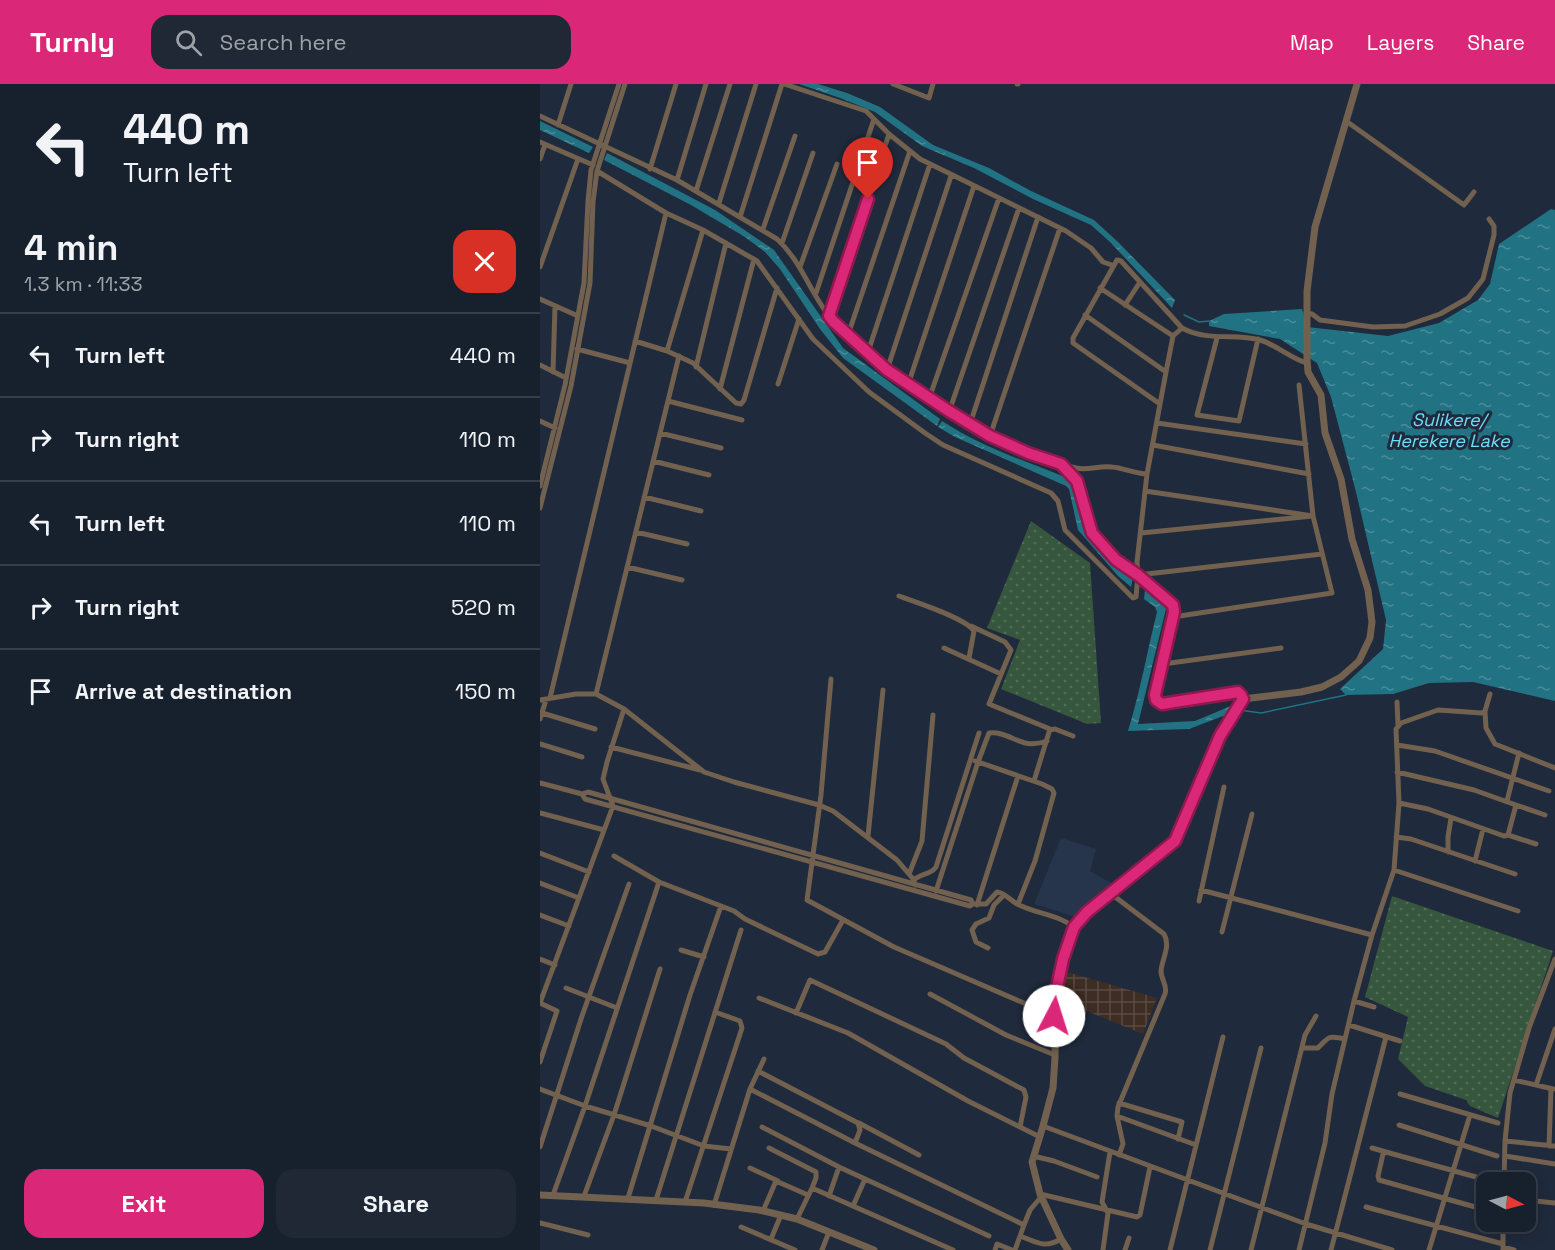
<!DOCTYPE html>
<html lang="en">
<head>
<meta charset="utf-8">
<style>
  :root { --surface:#17202d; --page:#202835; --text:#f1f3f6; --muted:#9ea3aa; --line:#363e49; --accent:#db2777 }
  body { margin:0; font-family:"Space Grotesk",sans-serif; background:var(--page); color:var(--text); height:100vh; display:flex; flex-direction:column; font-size:22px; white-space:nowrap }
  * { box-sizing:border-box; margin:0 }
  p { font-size:20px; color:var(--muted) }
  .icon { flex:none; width:33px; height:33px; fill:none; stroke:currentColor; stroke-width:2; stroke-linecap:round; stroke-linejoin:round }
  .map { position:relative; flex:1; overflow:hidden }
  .drawer { display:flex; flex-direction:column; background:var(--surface); width:540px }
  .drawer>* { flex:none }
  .banner { background:#17202d; color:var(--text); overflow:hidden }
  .needle { width:39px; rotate:96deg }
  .buttons { position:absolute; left:936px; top:1088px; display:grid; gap:12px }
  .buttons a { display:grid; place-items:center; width:60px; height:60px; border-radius:12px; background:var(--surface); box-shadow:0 3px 15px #0003,0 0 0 2px var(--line); font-size:30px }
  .pin { position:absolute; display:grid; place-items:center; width:51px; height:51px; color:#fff; margin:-62px -26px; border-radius:50% 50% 50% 0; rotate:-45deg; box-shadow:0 0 6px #0007 }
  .pin .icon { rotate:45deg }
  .me { position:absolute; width:66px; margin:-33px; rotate:5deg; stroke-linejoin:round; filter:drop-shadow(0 0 4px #0008) }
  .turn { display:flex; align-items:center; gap:21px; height:126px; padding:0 24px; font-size:27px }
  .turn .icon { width:78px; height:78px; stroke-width:2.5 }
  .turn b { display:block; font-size:42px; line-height:51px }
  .round { display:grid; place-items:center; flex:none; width:63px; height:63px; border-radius:18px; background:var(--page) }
  .head { display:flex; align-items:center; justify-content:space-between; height:102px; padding:0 24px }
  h1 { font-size:36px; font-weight:800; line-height:45px }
  .cta { display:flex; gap:12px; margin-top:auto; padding:12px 24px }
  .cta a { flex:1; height:69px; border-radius:18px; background:var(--accent); color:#fff; font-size:24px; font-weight:800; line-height:69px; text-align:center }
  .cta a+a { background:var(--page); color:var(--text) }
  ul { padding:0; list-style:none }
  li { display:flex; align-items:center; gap:18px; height:84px; padding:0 24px; border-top:2px solid var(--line) }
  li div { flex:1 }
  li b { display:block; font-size:22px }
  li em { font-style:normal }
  header { display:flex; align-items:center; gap:36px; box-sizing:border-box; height:84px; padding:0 30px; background:var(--accent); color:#fff }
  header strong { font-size:28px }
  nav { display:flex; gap:33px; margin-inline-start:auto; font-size:21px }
  .search { width:420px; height:54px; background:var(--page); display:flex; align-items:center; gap:15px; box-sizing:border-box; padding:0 21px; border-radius:18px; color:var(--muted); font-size:22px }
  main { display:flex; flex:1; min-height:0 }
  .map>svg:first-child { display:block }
  .industrial { fill:url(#industrial-grid) }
  .built { fill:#26354b }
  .grass { fill:url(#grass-dots) }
  .water { fill:url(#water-ripples) }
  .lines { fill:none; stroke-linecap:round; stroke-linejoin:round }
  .stream { stroke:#217282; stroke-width:1.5 }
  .minor { stroke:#72614e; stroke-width:5 }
  .tertiary { stroke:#72614e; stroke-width:7 }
  .route-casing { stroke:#8e194d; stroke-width:15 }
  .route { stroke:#db2777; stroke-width:10 }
  .labels { text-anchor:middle; stroke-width:6; stroke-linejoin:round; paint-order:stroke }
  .water-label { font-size:18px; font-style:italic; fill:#6cdef8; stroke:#1f2a3c }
</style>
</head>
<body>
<header>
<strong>Turnly</strong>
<div class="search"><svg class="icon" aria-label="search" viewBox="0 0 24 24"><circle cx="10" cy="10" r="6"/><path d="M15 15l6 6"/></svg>Search here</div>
<nav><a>Map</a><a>Layers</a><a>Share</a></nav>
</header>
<main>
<section class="drawer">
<div class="banner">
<div class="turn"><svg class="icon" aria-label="left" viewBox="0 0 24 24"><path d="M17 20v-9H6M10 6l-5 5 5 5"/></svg><div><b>440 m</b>Turn left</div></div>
</div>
<div class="head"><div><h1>4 min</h1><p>1.3 km · 11:33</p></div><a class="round" style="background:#d93025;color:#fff"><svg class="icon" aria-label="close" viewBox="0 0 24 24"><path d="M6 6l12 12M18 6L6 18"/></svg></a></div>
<ul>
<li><svg class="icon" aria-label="left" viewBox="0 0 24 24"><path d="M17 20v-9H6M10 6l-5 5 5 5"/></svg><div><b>Turn left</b></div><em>440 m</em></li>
<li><svg class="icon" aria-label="right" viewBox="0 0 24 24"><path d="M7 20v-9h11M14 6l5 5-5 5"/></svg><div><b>Turn right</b></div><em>110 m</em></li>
<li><svg class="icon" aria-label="left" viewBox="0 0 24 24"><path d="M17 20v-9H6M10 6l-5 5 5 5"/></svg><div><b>Turn left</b></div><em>110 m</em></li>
<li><svg class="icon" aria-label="right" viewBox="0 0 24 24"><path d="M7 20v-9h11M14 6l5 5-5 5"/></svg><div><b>Turn right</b></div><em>520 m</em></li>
<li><svg class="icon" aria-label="arrive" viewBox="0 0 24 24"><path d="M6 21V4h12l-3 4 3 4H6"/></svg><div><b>Arrive at destination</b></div><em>150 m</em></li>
</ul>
<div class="cta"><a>Exit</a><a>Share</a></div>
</section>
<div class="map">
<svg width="1015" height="1166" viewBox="0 0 1015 1166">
  <defs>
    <pattern id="industrial-grid" width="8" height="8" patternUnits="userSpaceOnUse" patternTransform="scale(1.5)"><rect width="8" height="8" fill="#3e2d23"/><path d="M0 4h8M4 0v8" fill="none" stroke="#594b43"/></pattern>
    <pattern id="grass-dots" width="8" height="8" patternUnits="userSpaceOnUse" patternTransform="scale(1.5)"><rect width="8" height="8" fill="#36563d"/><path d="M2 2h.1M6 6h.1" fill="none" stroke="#526e59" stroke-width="1.8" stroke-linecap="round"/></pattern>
    <pattern id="water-ripples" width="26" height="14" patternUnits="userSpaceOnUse" patternTransform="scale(1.5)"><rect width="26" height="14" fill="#217282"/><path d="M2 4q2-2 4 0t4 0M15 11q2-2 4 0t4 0" fill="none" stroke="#4b8c9a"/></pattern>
  </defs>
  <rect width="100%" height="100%" fill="#1f2a3c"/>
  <path class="industrial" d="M 527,888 L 617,914 L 603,950 L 522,917 Z"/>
  <path class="built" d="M 521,754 L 556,765 L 550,787 L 573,800 L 536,833 L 494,820 Z"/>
  <path class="grass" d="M 491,437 L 550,479 L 561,639 L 547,640 L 461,605 L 480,556 L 447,544 Z
    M 852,812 L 1013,867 L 958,1034 L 930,1022 L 926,1016 L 885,1002 L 858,975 L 868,933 L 825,913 Z"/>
  <path class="water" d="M 259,0 L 278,0 L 307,9 L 340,23 L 393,61 L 449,84 L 491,107 L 554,136 L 578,158 L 635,216 L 632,224 L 570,158 L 551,141 L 493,115 L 434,84 L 382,62 L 335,28 L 300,14 Z
    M 0,37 L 53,63 L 49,69 L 0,46 Z
    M 67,69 L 175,126 L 234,166 L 303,264 L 400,335 L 397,342 L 303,274 L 280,245 L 240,185 L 225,168 L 205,153 L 151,121 L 64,76 Z
    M 1011,125 L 1015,126 L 1015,617 L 933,598 L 889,599 L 853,610 L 806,611 L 800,605 L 843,565 L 846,536 L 816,408 L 791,313 L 777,279 L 740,255 L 669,242 L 669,237 L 684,230 L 762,225 L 767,243 L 848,252 L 899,239 L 938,216 L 950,200 L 959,160 Z
    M 402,337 C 440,362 485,377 527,394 C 543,408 539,434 550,452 L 593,494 L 591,503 L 578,492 L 538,446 L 529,405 L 526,402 L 415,353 L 398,343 Z
    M 605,506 L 624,520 L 626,525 L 598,640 L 655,637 L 693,621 L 691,629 L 649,645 L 588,647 C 600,608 607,568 617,528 L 615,523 L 604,515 Z"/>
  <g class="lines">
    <path class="stream" d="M 644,231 L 659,238 L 669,237
      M 699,626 L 721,629 L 806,611"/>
    <path class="minor" d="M 244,0 L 326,27 L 349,50 L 380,75 L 526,147 L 551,164 L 563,178 L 572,181
      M 353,0 L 389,14 L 393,0
      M 477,0 L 478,0
      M 0,32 L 137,96 L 237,155 C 263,179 271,212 293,237 C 303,248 316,258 327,267 C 384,318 460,367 536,384 C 548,387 560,381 572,383 C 584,384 595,390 607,390
      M 806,37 L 924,121 L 934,108
      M 18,41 L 31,0
      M 0,58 L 53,81
      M 0,75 L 5,61
      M 110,85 L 136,0
      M 57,87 L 126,129 L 163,146 L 217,177 L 273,255 L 329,308 L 385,349 L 403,361 L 511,409 L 518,417 L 525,446 L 593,514 L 596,513 L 598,491
      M 137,96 L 166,0
      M 156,107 L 190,0
      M 179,119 L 216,0
      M 200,133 L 242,0
      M 223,145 L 255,52
      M 242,159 L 273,69
      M 0,183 L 38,75
      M 260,183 L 297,80
      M 560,204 L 633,252
      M 276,209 L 334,35
      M 0,215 L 38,232
      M 585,221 L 600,198
      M 766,229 L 772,230 L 780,236 L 833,243 L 865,242 L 900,230 L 928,214 L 943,195 L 954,151 L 954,142 L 949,135
      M 545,231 L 626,288
      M 289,232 L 349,50
      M 642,244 L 633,252 L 626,288 L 607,390 L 597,478 L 598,491 L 631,518 L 634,526 L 615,611 L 617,616 L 623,619 L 697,608 L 701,611 L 703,615
      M 308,251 L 370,67
      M 677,254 L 657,331 L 699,337 L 718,255
      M 95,257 L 127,267 L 153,279 L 196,319 L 201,320 L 204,316 L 237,204
      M 37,265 L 90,279
      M 127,267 L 163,146
      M 328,268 L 390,80
      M 0,281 L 26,294
      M 156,283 L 186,159
      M 347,286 L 411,92
      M 13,288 L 15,222
      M 238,300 L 259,235
      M 368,301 L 434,102
      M 180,305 L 214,175
      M 389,315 L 459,114
      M 128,317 L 202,336
      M 620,320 L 533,259 L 533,254 L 577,176 L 581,177 L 642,244 C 668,258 695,249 720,256 C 737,261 751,275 767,279
      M 409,328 L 479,124
      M 0,337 L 15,344
      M 617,339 L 766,360
      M 430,340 L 498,133
      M 120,349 L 181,364
      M 450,352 L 520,144
      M 613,361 L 769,390
      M 113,377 L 169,391
      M 523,381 L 537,397 L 552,449 L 576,476 L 598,491 L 782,470
      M 0,402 L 25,301 L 44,199 L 48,117 L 51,86 L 79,0
      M 605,407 L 773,432 L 759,301
      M 104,413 L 161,427
      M 0,424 L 31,302 L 50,199 L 53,118 L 57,87 L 85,0
      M 96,448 L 147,460
      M 601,449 L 773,432 L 792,509 L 633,533
      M 87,483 L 142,496
      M 359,512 C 375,518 426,534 434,547 L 429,574
      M 431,542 L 465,558 L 471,566 L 449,620 L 510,645 L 494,697
      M 404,564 L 461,590
      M 623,580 L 741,564
      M 291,595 L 281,711 L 267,816 L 354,863 L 514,932
      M 56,610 L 139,272
      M 10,614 L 126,129
      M 0,616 L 36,610 L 56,610 L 84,625 L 164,688 L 194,698 L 279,721 L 293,727 L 357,776 L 374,796 L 375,801
      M 857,618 L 858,641
      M 945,627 L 946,644 L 955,660 L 1015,684
      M 2,629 L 55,645
      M 0,635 L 6,616
      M 510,646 L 515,645 L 533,652
      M 0,660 L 42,673
      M 857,661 L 895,667 L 1009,707
      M 71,663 L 160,686
      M 435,677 L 438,678 L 449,649 C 472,647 480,667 507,657
      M 857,688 L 934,706 L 976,721 L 968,751 L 964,752 L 888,725 L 859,719
      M 0,699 L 42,710
      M 48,708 L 431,816 L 433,820 L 430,822 L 45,715 L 42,710 Z
      M 967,717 L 979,669
      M 976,721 L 1005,731
      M 0,729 L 64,746
      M 968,751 L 996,760
      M 328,752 L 343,606
      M 856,753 L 871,755 L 975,790
      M 908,768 L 908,753 L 911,734
      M 0,769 L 49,788
      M 74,772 L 119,798 L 194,827 L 205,835 L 278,870 L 285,868 L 303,836
      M 935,777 L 943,745
      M 854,786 L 978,827
      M 369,790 L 382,757 L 393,631
      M 374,796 C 381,789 391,791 396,783 L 439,649
      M 0,799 L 39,814
      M 661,806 L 832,851
      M 396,807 L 438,678 L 502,700 L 512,705 L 514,709 L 495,777 L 478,820
      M 570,809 L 624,850 C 631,862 622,875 621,887 C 621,896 628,901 625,910 L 578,1023 L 577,1032 L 583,1060 L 579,1071
      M 659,817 L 684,703
      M 435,820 L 446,820 L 457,808 C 465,809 470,816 477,820 C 496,830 517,830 534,843
      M 437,821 L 478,692
      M 0,831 L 29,842
      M 682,848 L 712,730
      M 448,864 L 436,858 L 432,846 L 436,840 L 449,834 L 454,821 L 464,811
      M 141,866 L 164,873
      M 0,875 L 15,881
      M 26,904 L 77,924
      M 390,910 L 466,951 L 515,971
      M 219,914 L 308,949 L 428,1017 L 500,1053
      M 814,917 L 834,923
      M 256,929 L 270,896 L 406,960 L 424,974 L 484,1006 L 486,1013 L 480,1043
      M 809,941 L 860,957
      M 762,964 L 778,964 C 789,953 788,951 805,955
      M 0,978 L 17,927 L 0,919 L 73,722 L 63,695 L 67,678 L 84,625
      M 218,987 L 318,1039 L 320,1046 L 315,1059
      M 974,996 L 1013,1005
      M 996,1001 L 1015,945
      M 0,1005 L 45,1022 L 111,1042 L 164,1062 L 191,1065
      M 210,1005 L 224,975
      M 860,1010 L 958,1039
      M 579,1019 L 642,1038 L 638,1055
      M 577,1032 L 656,1061
      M 319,1039 L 379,1071
      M 859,1041 L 957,1072
      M 503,1042 L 766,1140 L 852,1166
      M 222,1043 L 299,1083 L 449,1152
      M 965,1057 L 1015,1062
      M 1009,1062 L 1011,1005
      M 0,1063 L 42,932 L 89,800
      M 229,1064 L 276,1088 L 276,1094 L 272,1104
      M 832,1064 L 846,1068
      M 493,1072 L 514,1077 L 557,1093
      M 965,1072 L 1015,1080
      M 210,1084 L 238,1097
      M 964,1098 L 965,1057 L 970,1009 L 989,944 L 1015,875
      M 500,1110 L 597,1133 L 600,1131 L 610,1083
      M 13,1111 L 45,1022 L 119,798
      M 44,1112 L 74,1031 L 120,885
      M 289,1112 L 299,1083
      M 88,1114 L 150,911 L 181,822
      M 116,1116 L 201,846
      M 986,1116 L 1015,1119
      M 145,1118 L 202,944 L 200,937 L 175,928
      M 174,1121 L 210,1005 L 315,1059 L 484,1141 L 480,1152 C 497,1158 504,1165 521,1155
      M 313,1122 L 325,1095
      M 826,1123 L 963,1160
      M 946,1126 L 839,1096 L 838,1092 L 843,1070 L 846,1068 L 954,1098
      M 223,1127 L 236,1097 L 268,1111
      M 257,1135 L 272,1104 L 413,1166
      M 0,1139 L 48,1151
      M 484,1141 L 490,1126 L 501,1113
      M 201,1143 L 255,1166
      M 231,1155 L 241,1131
      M 963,1163 L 974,1166
      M 282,1166 L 289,1148
      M 455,1166 L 457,1160 L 472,1166
      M 475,1166 L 480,1152
      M 563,1166 L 568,1129 L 562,1118 L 570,1068
      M 585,1166 L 589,1154
      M 630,1166 L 683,953
      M 670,1166 L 721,964
      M 711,1166 L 765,951 L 776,932
      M 759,1166 L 785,1059 L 792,1010 L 814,917 L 832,851 L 854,786 L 859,719 L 856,645 L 861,639 L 898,626 L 942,629 L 945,627 L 950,610
      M 791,1166 L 846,953
      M 889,1166 L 930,1031
      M 963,1166 L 963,1137"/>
    <path class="tertiary" d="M 0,1111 L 164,1119 L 219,1126 L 257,1135 L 334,1166
      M 528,1166 L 521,1155 L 500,1110 L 492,1078 L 503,1042 L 513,1004 L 515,974 L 516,908 L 523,875 L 534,843 L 547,828 L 635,757 L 680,652 L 703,615 L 761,608 L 782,603 L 801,593 L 819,577 L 830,554 L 832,538 L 828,506 L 812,455 L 801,395 L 785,349 L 781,311 L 768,288 L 767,275 L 767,207 L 775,143 L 817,0"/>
  </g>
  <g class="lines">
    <defs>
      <path id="route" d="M 328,115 L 289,232 L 294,238 L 347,286 L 409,327 L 450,352 L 488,369 L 521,380 L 537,397 L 552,449 L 576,476 L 598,491 L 633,521 L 634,528 L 615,611 L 616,616 L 622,620 L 698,608 L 701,611 L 703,615 L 680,652 L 635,757 L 547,828 L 534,843 L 523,875 L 516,908 L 514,932"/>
    </defs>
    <use href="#route" class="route-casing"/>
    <use href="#route" class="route"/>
  </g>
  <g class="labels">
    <g class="water-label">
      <text x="909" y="342">Sulikere/<tspan x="909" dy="21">Herekere Lake</tspan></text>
    </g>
  </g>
</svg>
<div class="buttons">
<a><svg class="needle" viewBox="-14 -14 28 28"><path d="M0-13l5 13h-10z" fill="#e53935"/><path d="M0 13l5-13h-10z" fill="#9ea3aa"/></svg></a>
</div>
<div class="pin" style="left:328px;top:115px;background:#d93025"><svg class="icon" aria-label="arrive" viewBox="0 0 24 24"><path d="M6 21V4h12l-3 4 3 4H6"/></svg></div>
<svg class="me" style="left:514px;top:932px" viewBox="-20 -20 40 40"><circle r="19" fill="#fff"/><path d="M0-13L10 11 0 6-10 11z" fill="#db2777"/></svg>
</div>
</main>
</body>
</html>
